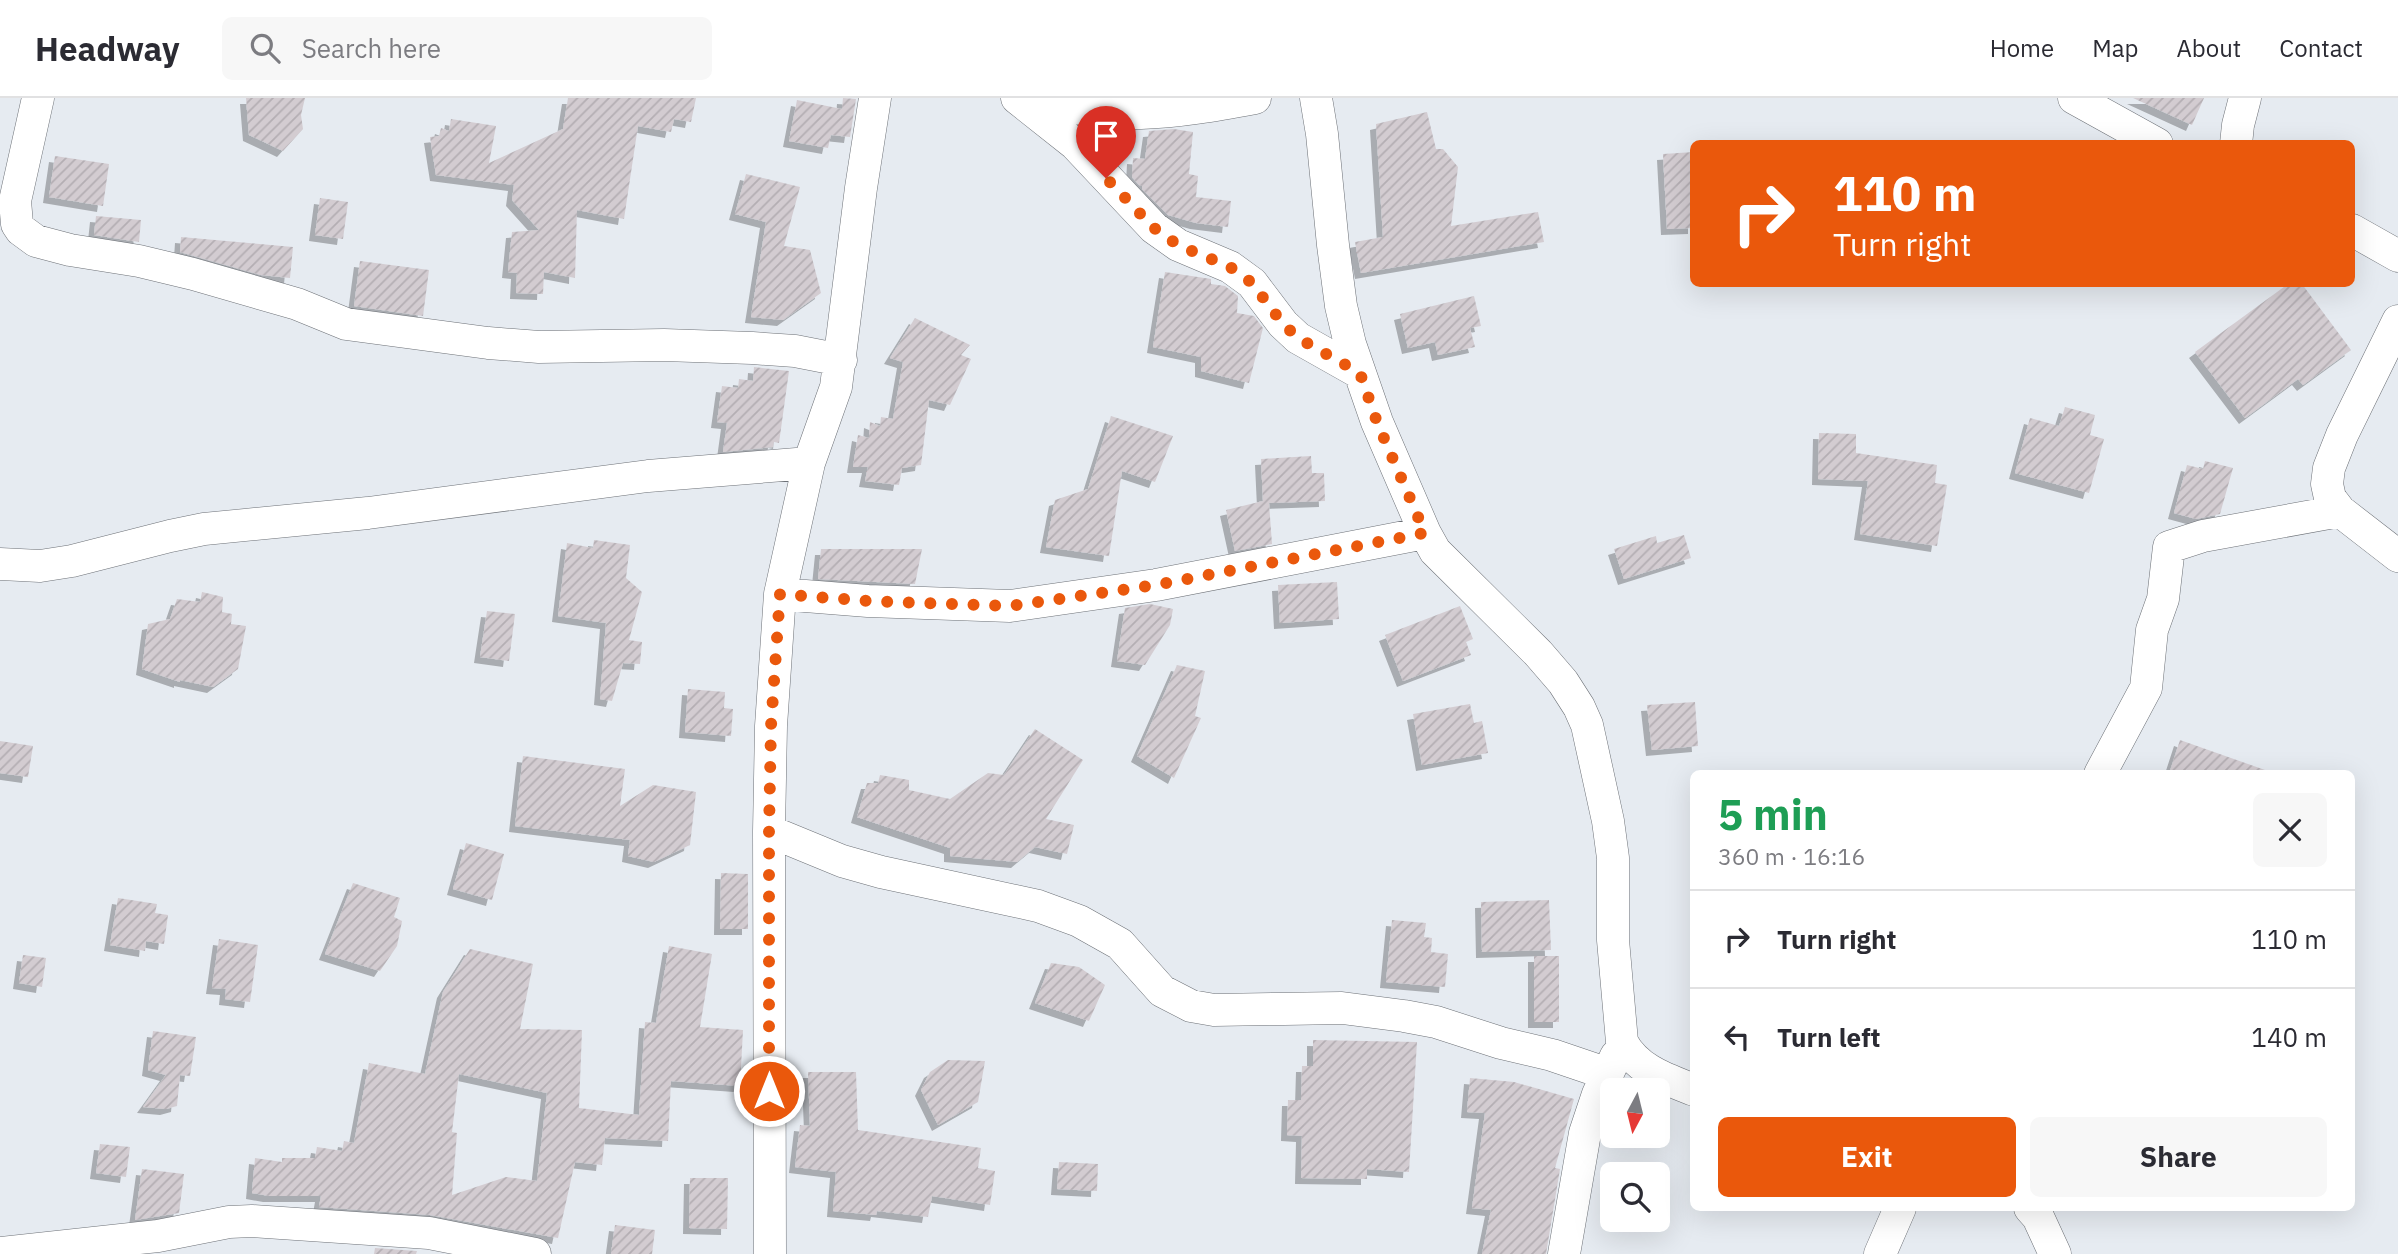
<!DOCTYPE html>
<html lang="en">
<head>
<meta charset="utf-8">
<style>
  :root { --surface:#fff; --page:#f7f7f7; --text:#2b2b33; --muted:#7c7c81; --line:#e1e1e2; --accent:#ea580c }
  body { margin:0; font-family:"IBM Plex Sans",sans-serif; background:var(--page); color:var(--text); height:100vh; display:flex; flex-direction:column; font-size:26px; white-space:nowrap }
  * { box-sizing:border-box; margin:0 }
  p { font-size:23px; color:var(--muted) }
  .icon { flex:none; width:38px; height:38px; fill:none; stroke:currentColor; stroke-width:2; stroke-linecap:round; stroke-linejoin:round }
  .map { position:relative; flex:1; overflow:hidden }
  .sheet { position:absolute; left:1690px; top:672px; width:665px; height:441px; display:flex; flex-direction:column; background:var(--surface); border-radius:10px; box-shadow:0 7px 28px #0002 }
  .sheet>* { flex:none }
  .guide { position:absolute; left:1690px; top:42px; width:665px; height:147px; border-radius:10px; box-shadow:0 7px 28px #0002; background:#ea580c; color:#fff; overflow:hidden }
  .needle { width:46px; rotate:187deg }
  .fabs { position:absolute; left:1600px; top:980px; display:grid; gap:14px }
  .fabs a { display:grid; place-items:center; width:70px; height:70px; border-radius:10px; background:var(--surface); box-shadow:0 7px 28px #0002; font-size:35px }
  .pin { position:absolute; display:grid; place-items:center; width:60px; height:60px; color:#fff; margin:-72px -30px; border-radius:50% 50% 50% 0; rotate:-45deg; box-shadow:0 0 7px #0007 }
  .pin .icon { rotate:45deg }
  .me { position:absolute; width:77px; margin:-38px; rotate:0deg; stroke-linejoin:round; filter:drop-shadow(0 0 5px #0008) }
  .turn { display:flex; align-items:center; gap:24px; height:147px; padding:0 28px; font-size:32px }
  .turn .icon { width:91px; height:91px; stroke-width:2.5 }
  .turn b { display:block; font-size:49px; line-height:60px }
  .round { display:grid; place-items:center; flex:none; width:74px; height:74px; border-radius:10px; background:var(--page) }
  .headline { display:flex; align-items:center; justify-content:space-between; height:119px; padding:0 28px }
  h1 { font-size:42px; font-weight:800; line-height:52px; color:#1e9e55 }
  .button { display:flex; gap:14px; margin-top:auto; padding:14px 28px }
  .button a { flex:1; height:80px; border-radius:10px; background:var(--accent); color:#fff; font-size:28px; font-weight:800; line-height:80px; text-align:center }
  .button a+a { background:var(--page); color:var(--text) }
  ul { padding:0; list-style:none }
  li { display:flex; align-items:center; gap:21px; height:98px; padding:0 28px; border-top:2px solid var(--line) }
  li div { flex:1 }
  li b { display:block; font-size:26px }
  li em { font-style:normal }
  header { display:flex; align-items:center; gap:42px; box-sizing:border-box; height:98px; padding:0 35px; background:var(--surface); border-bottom:2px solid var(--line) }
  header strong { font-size:33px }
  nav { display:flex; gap:38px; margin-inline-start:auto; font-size:24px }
  .search { width:490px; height:63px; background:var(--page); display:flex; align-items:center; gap:18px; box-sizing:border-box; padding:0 24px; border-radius:10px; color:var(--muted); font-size:26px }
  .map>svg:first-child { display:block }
  .building { fill:url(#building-hatch); fill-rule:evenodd; filter:url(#shadow) }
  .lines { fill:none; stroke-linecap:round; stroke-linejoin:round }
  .minor-casing { stroke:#6d7177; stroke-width:33 }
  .minor { stroke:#fff; stroke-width:32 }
  .route { stroke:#ea580c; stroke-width:12; stroke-dasharray:0 21.6 }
</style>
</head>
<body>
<header>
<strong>Headway</strong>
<div class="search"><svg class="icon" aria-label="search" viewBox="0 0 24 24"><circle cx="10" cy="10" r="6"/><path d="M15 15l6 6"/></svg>Search here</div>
<nav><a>Home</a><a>Map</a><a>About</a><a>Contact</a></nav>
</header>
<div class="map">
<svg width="2398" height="1156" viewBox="0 0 2398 1156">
  <defs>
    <pattern id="building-hatch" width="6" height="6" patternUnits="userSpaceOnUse" patternTransform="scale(1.75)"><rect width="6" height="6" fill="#d3ccd1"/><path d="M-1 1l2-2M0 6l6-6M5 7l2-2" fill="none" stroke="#b4aeb3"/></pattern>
    <filter id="shadow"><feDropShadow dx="-6" dy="6" stdDeviation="0" flood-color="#0004"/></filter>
  </defs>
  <rect width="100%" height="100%" fill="#e6ebf1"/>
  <path class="building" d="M 246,0 L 305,0 L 301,17 L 303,31 L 283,53 L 249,37 Z
    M 568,0 L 696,0 L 691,24 L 674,21 L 671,34 L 638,28 L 624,121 L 577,112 L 575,180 L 544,174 L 543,196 L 516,195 L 517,175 L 508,174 L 512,134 L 539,132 L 512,102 L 514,87 L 436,77 L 430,39 L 439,38 L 441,30 L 449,33 L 451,21 L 496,28 L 489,65 L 563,31 Z
    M 843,0 L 856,1 L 850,39 L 831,37 L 828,50 L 789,43 L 797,2 L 842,11 Z
    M 2133,0 L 2204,0 L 2192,27 Z
    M 1427,14 L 1436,51 L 1443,51 L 1458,69 L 1451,128 L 1538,114 L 1544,144 L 1361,175 L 1355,144 L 1383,139 L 1376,26 Z
    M 1174,31 L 1193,34 L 1189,76 L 1198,78 L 1196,99 L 1231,103 L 1228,129 L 1196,125 L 1168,117 L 1142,91 L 1142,88 L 1139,87 L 1132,79 L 1133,60 L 1145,61 L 1149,33 Z
    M 1694,54 L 1694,130 L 1667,131 L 1663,56 Z
    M 55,58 L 109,66 L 103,108 L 49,99 Z
    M 746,76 L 800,89 L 784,148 L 810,152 L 821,195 L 783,222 L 751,219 L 766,124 L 735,116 Z
    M 320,100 L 348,104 L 343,141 L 315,137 Z
    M 96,118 L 141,122 L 139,144 L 94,137 Z
    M 181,139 L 293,149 L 290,180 L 261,177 L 180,154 Z
    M 360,163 L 429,172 L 423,218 L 354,208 Z
    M 1165,174 L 1211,181 L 1211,186 L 1225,188 L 1238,198 L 1237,215 L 1254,218 L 1263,230 L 1249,285 L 1201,273 L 1201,259 L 1153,249 Z
    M 2288,186 L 2302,186 L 2351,252 L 2303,287 L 2298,281 L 2245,320 L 2195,254 Z
    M 1474,198 L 1481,228 L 1470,230 L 1475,249 L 1438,257 L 1435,244 L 1408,250 L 1400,216 Z
    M 915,220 L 970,247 L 961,257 L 971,261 L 950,307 L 929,302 L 921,367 L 902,370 L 899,387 L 865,383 L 868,369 L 853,369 L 858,337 L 869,340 L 870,324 L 880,328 L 881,319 L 893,321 L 903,264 L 890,260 Z
    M 754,269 L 789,273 L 779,345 L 774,344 L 773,349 L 723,354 L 727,325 L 717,324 L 722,288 L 738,290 L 739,281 L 753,283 Z
    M 2065,309 L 2095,317 L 2090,337 L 2104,341 L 2089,395 L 2015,375 L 2030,320 L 2059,328 Z
    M 1111,318 L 1173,338 L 1155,384 L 1122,373 L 1109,458 L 1046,449 L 1055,402 L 1088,391 Z
    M 1819,335 L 1856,336 L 1856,355 L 1937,367 L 1935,385 L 1947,387 L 1937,448 L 1860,436 L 1868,383 L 1818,381 Z
    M 1311,358 L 1312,375 L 1324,375 L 1325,403 L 1269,405 L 1272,446 L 1235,453 L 1226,412 L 1263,403 L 1261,361 Z
    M 2205,363 L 2233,370 L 2220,416 L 2196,421 L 2174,415 L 2187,367 L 2203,371 Z
    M 1684,437 L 1691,460 L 1624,481 L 1614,451 L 1656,438 L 1657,445 Z
    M 594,442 L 630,447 L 626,480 L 642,494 L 629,542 L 642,544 L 640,566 L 623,565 L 612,603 L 600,601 L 606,525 L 558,518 L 567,445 L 593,450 Z
    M 821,451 L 922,451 L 915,486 L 818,481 Z
    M 1337,484 L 1339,521 L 1280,525 L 1278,487 Z
    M 202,494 L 223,499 L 222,514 L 232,516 L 231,526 L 246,528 L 238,571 L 213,589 L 180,582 L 180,584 L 142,571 L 148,526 L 170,521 L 177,501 L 200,504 Z
    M 1150,506 L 1173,511 L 1170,527 L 1145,567 L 1117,563 L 1125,510 Z
    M 1460,508 L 1473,541 L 1466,544 L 1471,557 L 1403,583 L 1385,537 Z
    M 487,513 L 515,516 L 509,563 L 480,559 Z
    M 1177,567 L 1205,573 L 1195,618 L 1201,620 L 1174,680 L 1137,658 Z
    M 688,591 L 725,594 L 724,610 L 733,611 L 731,638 L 685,634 Z
    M 1695,604 L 1698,648 L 1652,652 L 1647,607 Z
    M 1470,606 L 1474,625 L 1482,623 L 1488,655 L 1422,667 L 1413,616 Z
    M 1035,631 L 1083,662 L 1046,721 L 1074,727 L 1067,756 L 1035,749 L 1017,764 L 950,758 L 950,750 L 857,719 L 867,685 L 878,685 L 880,677 L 909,682 L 909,692 L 950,701 L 988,675 L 1004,677 Z
    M 2180,642 L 2265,672 L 2264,676 L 2169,676 Z
    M 0,643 L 33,648 L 28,679 L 0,675 Z
    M 523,658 L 625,671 L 620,708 L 653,687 L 696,694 L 690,747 L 654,764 L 628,758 L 630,742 L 515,728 Z
    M 466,745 L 504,756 L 492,802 L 453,791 Z
    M 721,775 L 748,776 L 748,831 L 720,831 Z
    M 353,785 L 400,800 L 394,819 L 402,823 L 397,848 L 380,873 L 325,856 Z
    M 118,800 L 157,806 L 155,815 L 168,817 L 164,846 L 146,843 L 145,853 L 110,847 Z
    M 1549,802 L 1551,852 L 1482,854 L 1481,804 Z
    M 1392,822 L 1426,825 L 1424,839 L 1432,840 L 1431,854 L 1448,856 L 1445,889 L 1386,884 Z
    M 219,841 L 258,847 L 250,904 L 225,901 L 226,891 L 212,890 Z
    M 669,848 L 712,856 L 700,929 L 743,932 L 740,988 L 671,983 L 668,1043 L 605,1040 L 602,1067 L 575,1064 L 558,1140 L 430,1117 L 319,1109 L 321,1098 L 269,1098 L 252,1095 L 255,1060 L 282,1064 L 282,1060 L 315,1060 L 317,1049 L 342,1053 L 344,1043 L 354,1045 L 369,965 L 425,976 L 443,894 L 470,851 L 533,866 L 520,931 L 582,932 L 579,1010 L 639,1017 L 645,924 L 656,925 ZM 459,976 L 547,995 L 537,1083 L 506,1079 L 452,1097 L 457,1035 L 452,1034 Z
    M 23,857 L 46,860 L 42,889 L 19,885 Z
    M 1534,858 L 1559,858 L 1559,924 L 1534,924 Z
    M 1051,865 L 1079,869 L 1105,887 L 1089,923 L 1035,905 Z
    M 153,933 L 196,939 L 190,978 L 180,977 L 177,1008 L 166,1011 L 143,1009 L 166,977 L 148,972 Z
    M 1313,942 L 1417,944 L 1409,1074 L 1367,1071 L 1367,1081 L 1301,1080 L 1302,1038 L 1287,1037 L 1288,1002 L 1301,1002 L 1302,968 L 1313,968 Z
    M 948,962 L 985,963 L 978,1004 L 938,1027 L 921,992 L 930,974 Z
    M 808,974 L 856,974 L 858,1032 L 981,1050 L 978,1070 L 995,1073 L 990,1107 L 932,1098 L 928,1119 L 877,1113 L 876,1117 L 833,1113 L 836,1074 L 795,1069 L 800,1027 L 810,1028 Z
    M 1470,980 L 1514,984 L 1574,1001 L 1555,1070 L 1560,1071 L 1546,1156 L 1482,1156 L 1491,1112 L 1472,1110 L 1485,1015 L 1467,1014 Z
    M 100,1046 L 130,1049 L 126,1079 L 96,1075 Z
    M 1059,1064 L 1098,1066 L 1097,1093 L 1057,1091 Z
    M 142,1071 L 184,1076 L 179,1115 L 135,1122 Z
    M 690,1080 L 728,1080 L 727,1131 L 689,1130 Z
    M 615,1127 L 655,1132 L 652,1156 L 611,1156 Z
    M 375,1150 L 417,1153 L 416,1156 L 374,1156 Z"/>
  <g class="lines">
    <defs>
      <path id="minor" d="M 38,0 L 15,103 L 17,126 L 21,132 L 36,143 L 70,152 L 139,163 L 193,176 L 297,206 L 346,226 L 488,245 L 539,249 L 664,247 L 752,250 L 795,253 L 841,262
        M 1017,0 L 1075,46 L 1154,130 L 1178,147 L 1230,169 L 1252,185 L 1283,226 L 1298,240 L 1360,275
        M 1316,0 L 1322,36 L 1333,147 L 1341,208 L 1350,246 L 1377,324 L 1425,435 L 1435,453 L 1538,555 L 1563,584 L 1579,609 L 1587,627 L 1608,723 L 1613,760 L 1613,842 L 1622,944 C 1637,972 1666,981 1694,992
        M 2074,0 L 2157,46
        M 1021,1 C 1061,8 1100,16 1141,15 C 1179,14 1217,7 1255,0
        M 2236,46 L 2238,27 L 2245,0
        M 2352,132 L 2398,158
        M 2398,223 L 2342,337 L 2329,370 L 2327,386 L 2330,400 L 2340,413 L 2398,458
        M 0,466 L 40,468 L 72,463 L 170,438 L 204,431 L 368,415 L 648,378 L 809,365
        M 780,496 L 868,503 L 1010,508 L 1156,487 L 1425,435
        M 2100,676 L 2146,590 L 2152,532 L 2163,501 L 2169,449 L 2203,438 L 2340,413
        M 769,733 L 842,763 L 881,774 L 1038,808 L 1079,823 L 1120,846 L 1162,893 L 1191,908 L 1214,912 L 1342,910 L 1404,918 L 1436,924 L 1501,945 L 1552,957 L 1608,976
        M 2030,1110 L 2038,1119 L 2055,1156
        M 0,1155 L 158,1138 L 229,1124 L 252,1123 L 429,1135 L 535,1156
        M 770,1156 L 769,733 L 771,628 L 780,496 L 809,365 L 836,289 L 861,90 L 875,0
        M 1564,1156 L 1585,1035 L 1598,996 L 1616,958
        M 1880,1156 L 1900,1110"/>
    </defs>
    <use href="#minor" class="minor-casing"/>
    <use href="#minor" class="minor"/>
  </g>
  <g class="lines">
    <path class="route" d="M 769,993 L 769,733 L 771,628 L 780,496 L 868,503 L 1010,508 L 1156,487 L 1425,435 L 1377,324 L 1360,275 L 1298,240 L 1283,226 L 1252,185 L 1230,169 L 1178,147 L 1154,130 L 1106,80"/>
  </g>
</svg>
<div class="fabs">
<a><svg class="needle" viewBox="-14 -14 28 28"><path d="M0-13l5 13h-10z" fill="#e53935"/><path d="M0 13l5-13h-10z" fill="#7c7c81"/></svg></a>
<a><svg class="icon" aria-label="search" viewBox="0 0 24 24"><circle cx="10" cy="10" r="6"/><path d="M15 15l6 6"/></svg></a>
</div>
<div class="pin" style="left:1106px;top:80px;background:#d93025"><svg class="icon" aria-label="arrive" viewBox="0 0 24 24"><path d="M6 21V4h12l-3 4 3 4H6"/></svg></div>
<svg class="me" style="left:769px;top:993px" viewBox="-20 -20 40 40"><circle r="17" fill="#ea580c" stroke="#fff" stroke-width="3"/><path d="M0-11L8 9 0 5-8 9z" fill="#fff"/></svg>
<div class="guide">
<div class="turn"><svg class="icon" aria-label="right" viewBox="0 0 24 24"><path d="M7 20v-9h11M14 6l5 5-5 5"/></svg><div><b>110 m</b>Turn right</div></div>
</div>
<section class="sheet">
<div class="headline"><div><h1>5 min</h1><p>360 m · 16:16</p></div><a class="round"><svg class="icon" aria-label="close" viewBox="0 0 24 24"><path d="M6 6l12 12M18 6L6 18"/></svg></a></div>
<ul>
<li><svg class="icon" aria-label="right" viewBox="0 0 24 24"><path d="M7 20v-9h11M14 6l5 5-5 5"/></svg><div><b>Turn right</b></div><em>110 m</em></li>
<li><svg class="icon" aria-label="left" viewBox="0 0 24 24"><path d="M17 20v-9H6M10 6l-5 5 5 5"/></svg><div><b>Turn left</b></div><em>140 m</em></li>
</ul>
<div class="button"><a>Exit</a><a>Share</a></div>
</section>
</div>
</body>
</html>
